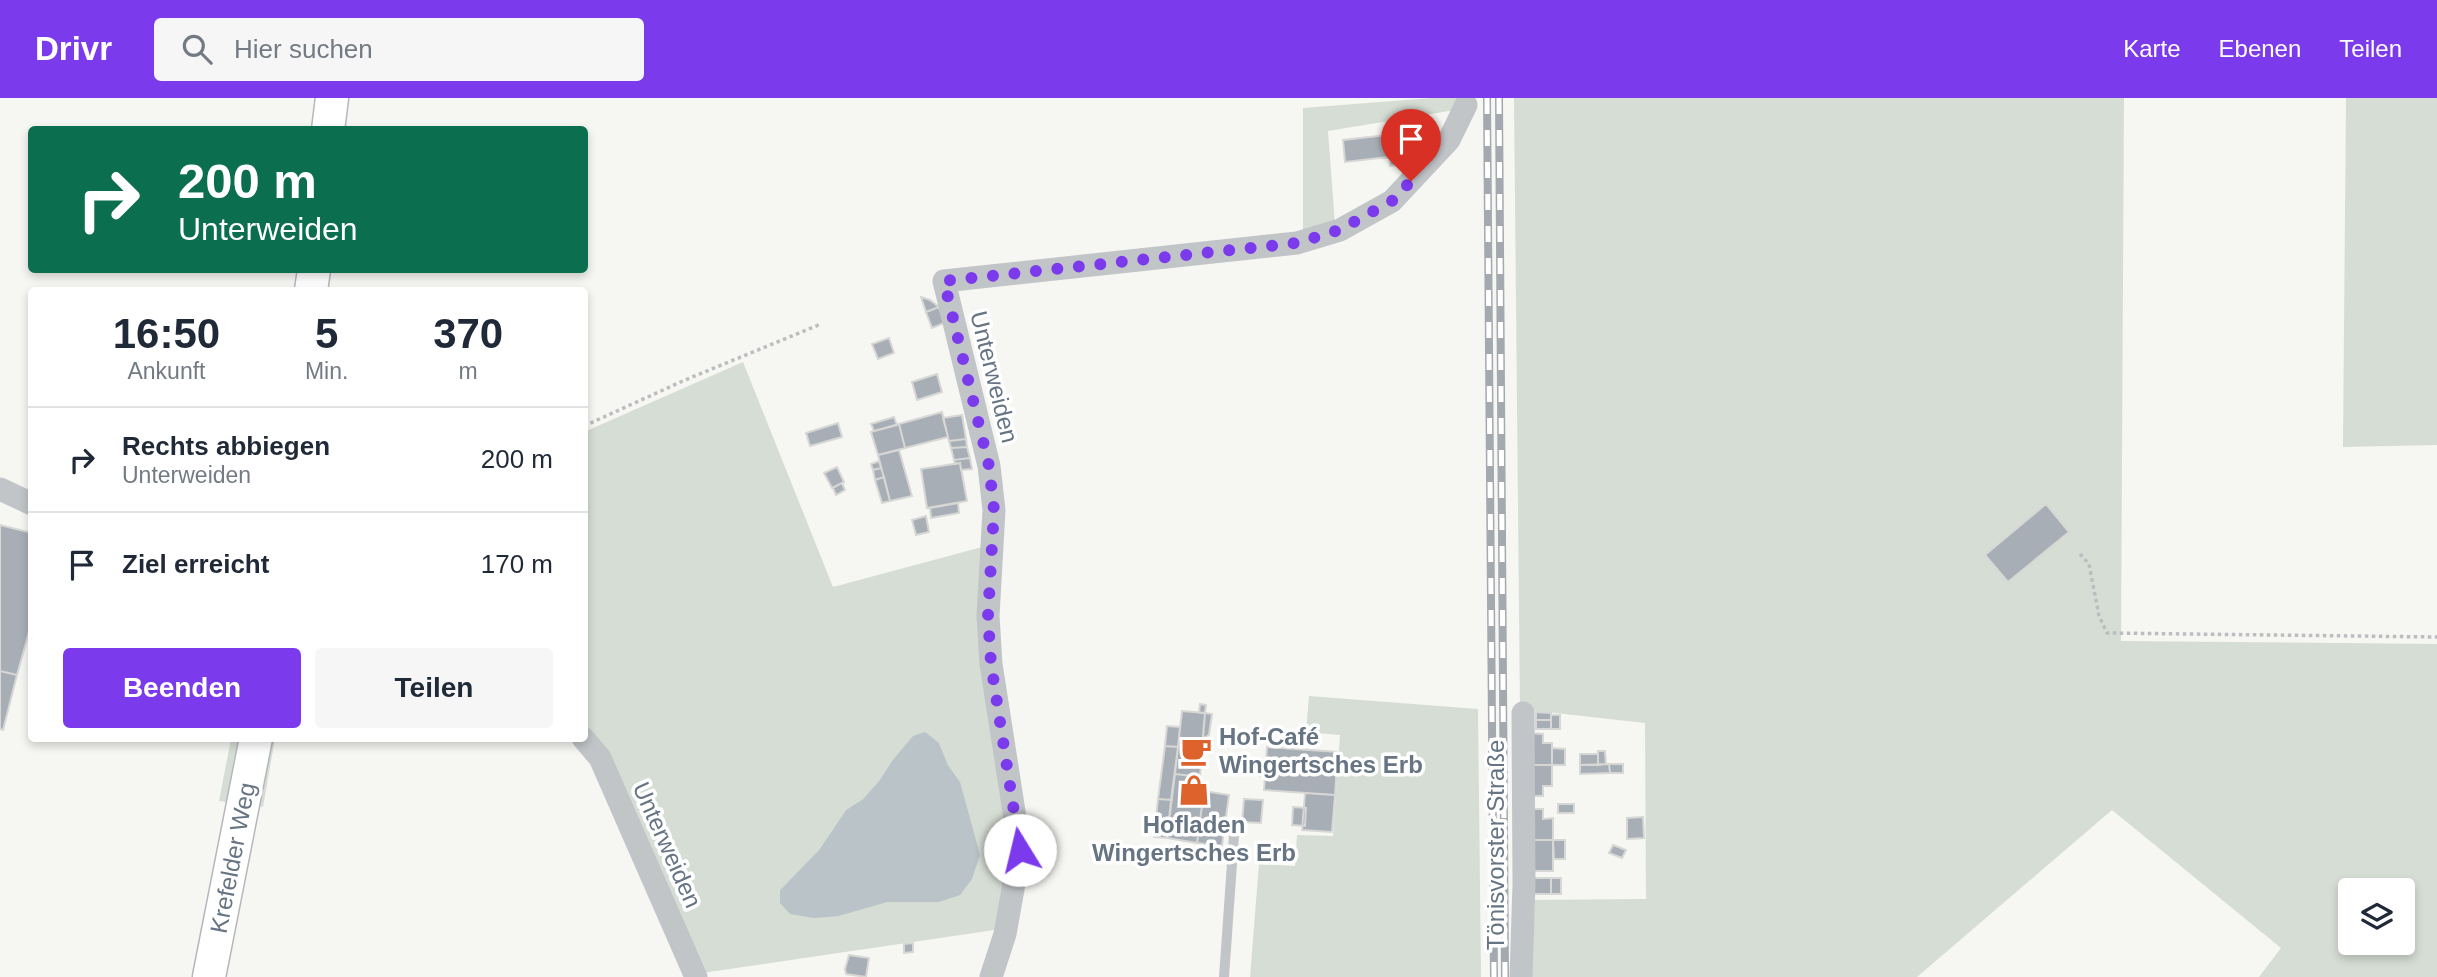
<!DOCTYPE html>
<html lang="de">
<head>
<meta charset="utf-8">
<style>
  :root { --surface:#fff; --page:#f6f6f7; --text:#1f2937; --muted:#747a83; --line:#e0e1e3; --accent:#7c3aed }
  body { margin:0; font-family:Arial,sans-serif; background:var(--page); color:var(--text); height:100vh; display:flex; flex-direction:column; font-size:26px; white-space:nowrap }
  * { box-sizing:border-box; margin:0 }
  p { font-size:23px; color:var(--muted) }
  .icon { flex:none; width:38px; height:38px; fill:none; stroke:currentColor; stroke-width:2; stroke-linecap:round; stroke-linejoin:round }
  .map { position:relative; flex:1; overflow:hidden }
  .side { position:absolute; left:28px; top:189px; width:560px; height:455px; display:flex; flex-direction:column; background:var(--surface); border-radius:7px; box-shadow:0 4px 10px #0003 }
  .side>* { flex:none }
  .hud { position:absolute; left:28px; top:28px; width:560px; height:147px; border-radius:7px; box-shadow:0 4px 10px #0003; background:#0b6e4f; color:#fff; overflow:hidden }
  .controls { position:absolute; left:2338px; top:780px; display:grid; gap:14px }
  .controls a { display:grid; place-items:center; width:77px; height:77px; border-radius:7px; background:var(--surface); box-shadow:0 4px 10px #0003; font-size:35px }
  .pin { position:absolute; display:grid; place-items:center; width:60px; height:60px; color:#fff; margin:-72px -30px; border-radius:50% 50% 50% 0; rotate:-45deg; box-shadow:0 0 7px #0007 }
  .pin .icon { rotate:45deg }
  .me { position:absolute; width:77px; margin:-38px; rotate:351deg; stroke-linejoin:round; filter:drop-shadow(0 0 5px #0008) }
  .turn { display:flex; align-items:center; gap:24px; height:147px; padding:0 35px; font-size:32px }
  .turn .icon { width:91px; height:91px; stroke-width:2.5 }
  .turn b { display:block; font-size:49px; line-height:60px }
  .eta { display:flex; justify-content:space-evenly; align-items:center; height:119px; text-align:center }
  .eta b { font-size:42px; font-weight:600; line-height:49px }
  .primary-button { display:flex; gap:14px; margin-top:auto; padding:14px 35px }
  .primary-button a { flex:1; height:80px; border-radius:7px; background:var(--accent); color:#fff; font-size:28px; font-weight:600; line-height:80px; text-align:center }
  .primary-button a+a { background:var(--page); color:var(--text) }
  ul { padding:0; list-style:none }
  li { display:flex; align-items:center; gap:21px; height:105px; padding:0 35px; border-top:2px solid var(--line) }
  li div { flex:1 }
  li b { display:block; font-size:26px }
  li em { font-style:normal }
  header { display:flex; align-items:center; gap:42px; box-sizing:border-box; height:98px; padding:0 35px; background:var(--accent); color:#fff }
  header strong { font-size:33px }
  nav { display:flex; gap:38px; margin-inline-start:auto; font-size:24px }
  .search { width:490px; height:63px; background:var(--page); display:flex; align-items:center; gap:18px; box-sizing:border-box; padding:0 24px; border-radius:7px; color:var(--muted); font-size:26px }
  .map>svg:first-child { display:block }
  .green { fill:#d6ddd4; fill-rule:evenodd }
  .water { fill:#b9c3c8 }
  .building { fill:#a8aeb5; stroke:#d7d7d5; stroke-width:2 }
  .lines { fill:none; stroke-linecap:round; stroke-linejoin:round }
  .secondary-casing { stroke:#b4b8bd; stroke-width:35 }
  .path { stroke:#bbbdbf; stroke-width:3.5; stroke-dasharray:3.5 3.5; stroke-linecap:butt }
  .lane { stroke:#c1c5c8; stroke-width:10 }
  .street { stroke:#c1c5c8; stroke-width:23 }
  .secondary { stroke:#fff; stroke-width:32 }
  .rail-casing { stroke:#a4a9af; stroke-width:8 }
  .rail { stroke:#fff; stroke-width:5; stroke-dasharray:16; stroke-linecap:butt }
  .route { stroke:#7c3aed; stroke-width:12; stroke-dasharray:0 21.6 }
  .labels { text-anchor:middle; stroke-width:7; stroke-linejoin:round; paint-order:stroke }
  .street-label { font-size:24px; fill:#667483; stroke:#fff }
  .poi-label { font-size:24px; font-weight:bold; fill:#667483; stroke:#fff; text-anchor:start }
</style>
</head>
<body>
<header>
<strong>Drivr</strong>
<div class="search"><svg class="icon" aria-label="search" viewBox="0 0 24 24"><circle cx="10" cy="10" r="6"/><path d="M15 15l6 6"/></svg>Hier suchen</div>
<nav><a>Karte</a><a>Ebenen</a><a>Teilen</a></nav>
</header>
<div class="map">
<svg width="2437" height="879" viewBox="0 0 2437 879">
  <rect width="100%" height="100%" fill="#f6f6f3"/>
  <path class="green" d="M 1431,0 L 1460,0 L 1455,12 L 1328,33 L 1335,127 L 1303,138 L 1303,10 Z
    M 1514,0 L 2124,0 L 2121,543 L 2437,546 L 2437,879 L 2259,879 L 2281,850 L 2112,712 L 1917,879 L 1527,879 L 1526,802 L 1646,801 L 1645,625 L 1520,611 ZM 2350,793 L 2403,793 L 2403,845 L 2350,845 Z
    M 2346,0 L 2437,0 L 2437,347 L 2343,349 Z
    M 743,264 L 833,489 L 986,448 L 1015,745 L 1001,831 L 702,875 L 585,632 L 584,334 ZM 939,645 L 948,667 L 960,684 L 939,804 L 888,804 L 839,818 L 780,792 L 819,752 L 846,712 L 863,701 L 879,683 L 892,663 Z
    M 1309,598 L 1478,611 L 1481,879 L 1250,879 L 1259,766 L 1295,768 L 1297,737 L 1333,738 L 1340,637 L 1306,634 Z
    M 231,641 L 247,641 L 235,705 L 219,703 Z
    M 266,641 L 275,641 L 263,709 L 255,708 Z"/>
  <path class="water" d="M 925,634 L 939,645 L 948,667 L 960,684 L 980,757 L 972,781 L 960,797 L 939,804 L 888,804 L 839,818 L 814,820 L 790,816 L 780,805 L 780,792 L 819,752 L 846,712 L 863,701 L 879,683 L 892,663 L 913,638 Z"/>
  <path class="building" d="M 1418,33 L 1420,49 L 1406,51 L 1404,35 Z
    M 1404,35 L 1406,57 L 1345,64 L 1343,42 Z
    M 1406,57 L 1407,66 L 1390,68 L 1389,59 Z
    M 921,199 L 930,202 L 939,209 L 926,214 Z
    M 939,209 L 944,225 L 932,230 L 926,214 Z
    M 889,240 L 894,255 L 878,261 L 872,246 Z
    M 937,276 L 942,294 L 917,302 L 912,284 Z
    M 942,314 L 948,339 L 905,350 L 899,326 Z
    M 962,317 L 966,341 L 949,343 L 943,320 Z
    M 894,319 L 897,327 L 874,333 L 871,326 Z
    M 838,325 L 842,339 L 810,348 L 806,335 Z
    M 899,326 L 905,350 L 878,357 L 871,334 Z
    M 966,341 L 967,349 L 951,350 L 949,343 Z
    M 967,349 L 970,360 L 954,362 L 951,350 Z
    M 899,352 L 912,398 L 890,403 L 878,357 Z
    M 970,360 L 972,371 L 961,372 L 960,365 L 955,366 L 954,362 Z
    M 879,363 L 881,370 L 873,372 L 871,366 Z
    M 960,365 L 967,403 L 927,410 L 921,371 Z
    M 837,369 L 844,384 L 832,390 L 824,375 Z
    M 881,370 L 884,379 L 875,382 L 873,372 Z
    M 884,379 L 890,403 L 882,405 L 875,382 Z
    M 842,385 L 845,392 L 836,397 L 833,390 Z
    M 958,405 L 959,415 L 931,420 L 930,410 Z
    M 2046,406 L 2069,434 L 2008,484 L 1985,457 Z
    M 926,418 L 929,434 L 916,437 L 912,422 Z
    M 0,427 L 32,435 L 32,523 L 17,577 L 0,573 Z
    M 0,573 L 17,577 L 3,632 L 0,631 Z
    M 1200,606 L 1206,607 L 1205,615 L 1199,615 Z
    M 1182,613 L 1205,615 L 1200,679 L 1175,676 Z
    M 1536,614 L 1551,615 L 1551,622 L 1536,622 Z
    M 1205,615 L 1212,616 L 1209,637 L 1204,640 L 1203,638 Z
    M 1551,617 L 1560,617 L 1560,631 L 1551,631 Z
    M 1536,622 L 1551,622 L 1551,631 L 1536,631 Z
    M 1167,628 L 1180,629 L 1178,649 L 1165,648 Z
    M 1530,635 L 1543,636 L 1543,645 L 1552,645 L 1552,667 L 1531,667 Z
    M 1165,648 L 1178,649 L 1171,702 L 1158,701 Z
    M 1267,649 L 1338,654 L 1335,697 L 1264,692 Z
    M 1552,650 L 1565,651 L 1565,667 L 1552,667 Z
    M 1598,653 L 1605,653 L 1606,666 L 1598,667 Z
    M 1580,656 L 1598,656 L 1598,667 L 1580,667 Z
    M 1260,661 L 1266,662 L 1265,679 L 1259,678 Z
    M 1609,666 L 1610,675 L 1580,676 L 1580,667 Z
    M 1609,666 L 1623,666 L 1623,675 L 1610,675 Z
    M 1531,667 L 1552,667 L 1552,688 L 1543,688 L 1543,698 L 1531,698 Z
    M 1175,676 L 1200,679 L 1204,693 L 1197,745 L 1167,740 Z
    M 1204,693 L 1229,697 L 1222,748 L 1197,745 Z
    M 1305,695 L 1335,697 L 1332,734 L 1302,732 Z
    M 1158,701 L 1171,702 L 1167,740 L 1154,739 Z
    M 1244,701 L 1263,702 L 1261,725 L 1242,724 Z
    M 1558,706 L 1574,706 L 1574,715 L 1558,715 Z
    M 1293,709 L 1306,710 L 1305,728 L 1292,727 Z
    M 1531,711 L 1543,711 L 1543,721 L 1553,720 L 1553,742 L 1531,742 Z
    M 1643,719 L 1644,740 L 1627,741 L 1627,720 Z
    M 1531,742 L 1553,742 L 1553,773 L 1532,773 Z
    M 1553,742 L 1565,742 L 1565,761 L 1554,761 Z
    M 1613,747 L 1626,752 L 1622,760 L 1609,755 Z
    M 1534,780 L 1551,780 L 1551,796 L 1534,796 Z
    M 1551,780 L 1561,780 L 1561,796 L 1551,796 Z
    M 913,845 L 913,854 L 904,855 L 904,846 Z
    M 849,857 L 869,860 L 866,879 L 846,876 L 845,871 Z"/>
  <g class="lines">
    <defs>
      <path id="secondary" d="M 328,32 L 332,0
        M 311,192 L 314,172
        M 209,879 L 256,640"/>
    </defs>
    <use href="#secondary" class="secondary-casing"/>
    <path class="path" d="M 584,328 L 685,282 L 821,226
      M 2080,456 L 2089,466 L 2099,518 L 2107,535 L 2437,539"/>
    <path class="lane" d="M 1224,879 L 1234,737"/>
    <path class="street" d="M 0,391 L 32,406
      M 583,640 L 600,660 L 696,879
      M 991,879 L 1005,836 L 1020,752 L 991,566 L 988,518 L 994,412 L 989,368 L 944,183 L 1297,145 L 1340,132 L 1392,103 L 1449,42 L 1466,7
      M 1521,879 L 1524,786 L 1523,615"/>
    <use href="#secondary" class="secondary"/>
    <defs>
      <path id="rail" d="M 1487,0 L 1494,879
        M 1499,0 L 1505,879"/>
    </defs>
    <use href="#rail" class="rail-casing"/>
    <use href="#rail" class="rail"/>
  </g>
  <g class="lines">
    <path class="route" d="M 1020,752 L 991,566 L 988,518 L 994,412 L 989,368 L 944,183 L 1297,145 L 1339,132 L 1392,103 L 1411,83"/>
  </g>
  <defs>
    <symbol id="cafe-bare" viewBox="-9 -9 18 18"><path d="M-5.5-4.5H6V0H3Q3 3.5 0 3.5H-2.5Q-5.5 3.5-5.5 0ZM3-3.2v2h1.7v-2ZM-6 4.5H4V6H-6Z" fill="#de622b" stroke="#fff" stroke-width="2.5" paint-order="stroke"/></symbol>
    <symbol id="shop-bare" viewBox="-9 -9 18 18"><path d="M-5-2.5h2.3a2.7 3.5 0 0 1 5.4 0H5L5.5 6h-11ZM-1.5-2.5h3a1.5 2.3 0 0 0-3 0Z" fill="#de622b" stroke="#fff" stroke-width="2.5" paint-order="stroke"/></symbol>
  </defs>
  <g fill-rule="evenodd">
    <use href="#cafe-bare" x="1174" y="631" width="44" height="44"/>
    <use href="#shop-bare" x="1172" y="670" width="44" height="44"/>
  </g>
  <g class="labels">
    <g class="street-label">
      <text transform="translate(994 279) rotate(76)" y="8">Unterweiden</text>
      <text transform="translate(667 747) rotate(66)" y="8">Unterweiden</text>
      <text transform="translate(1496 747) rotate(-90)" y="8">Tönisvorster Straße</text>
      <text transform="translate(233 760) rotate(-79)" y="8">Krefelder Weg</text>
    </g>
    <g class="poi-label">
      <text x="1219" y="647">Hof-Café<tspan x="1219" dy="28">Wingertsches Erb</tspan></text>
      <text x="1194" y="735" text-anchor="middle">Hofladen<tspan x="1194" dy="28">Wingertsches Erb</tspan></text>
    </g>
  </g>
</svg>
<div class="controls">
<a><svg class="icon" aria-label="layers" viewBox="0 0 24 24"><path d="M12 4l9 5-9 5-9-5zM3 14l9 5 9-5"/></svg></a>
</div>
<div class="pin" style="left:1411px;top:83px;background:#d93025"><svg class="icon" aria-label="arrive" viewBox="0 0 24 24"><path d="M6 21V4h12l-3 4 3 4H6"/></svg></div>
<svg class="me" style="left:1020px;top:752px" viewBox="-20 -20 40 40"><circle r="19" fill="#fff"/><path d="M0-13L10 11 0 6-10 11z" fill="#7c3aed"/></svg>
<div class="hud">
<div class="turn"><svg class="icon" aria-label="right" viewBox="0 0 24 24"><path d="M7 20v-9h11M14 6l5 5-5 5"/></svg><div><b>200 m</b>Unterweiden</div></div>
</div>
<section class="side">
<div class="eta">
<div><b>16:50</b><p>Ankunft</p></div>
<div><b>5</b><p>Min.</p></div>
<div><b>370</b><p>m</p></div>
</div>
<ul>
<li><svg class="icon" aria-label="right" viewBox="0 0 24 24"><path d="M7 20v-9h11M14 6l5 5-5 5"/></svg><div><b>Rechts abbiegen</b><p>Unterweiden</p></div><em>200 m</em></li>
<li><svg class="icon" aria-label="arrive" viewBox="0 0 24 24"><path d="M6 21V4h12l-3 4 3 4H6"/></svg><div><b>Ziel erreicht</b></div><em>170 m</em></li>
</ul>
<div class="primary-button"><a>Beenden</a><a>Teilen</a></div>
</section>
</div>
</body>
</html>
